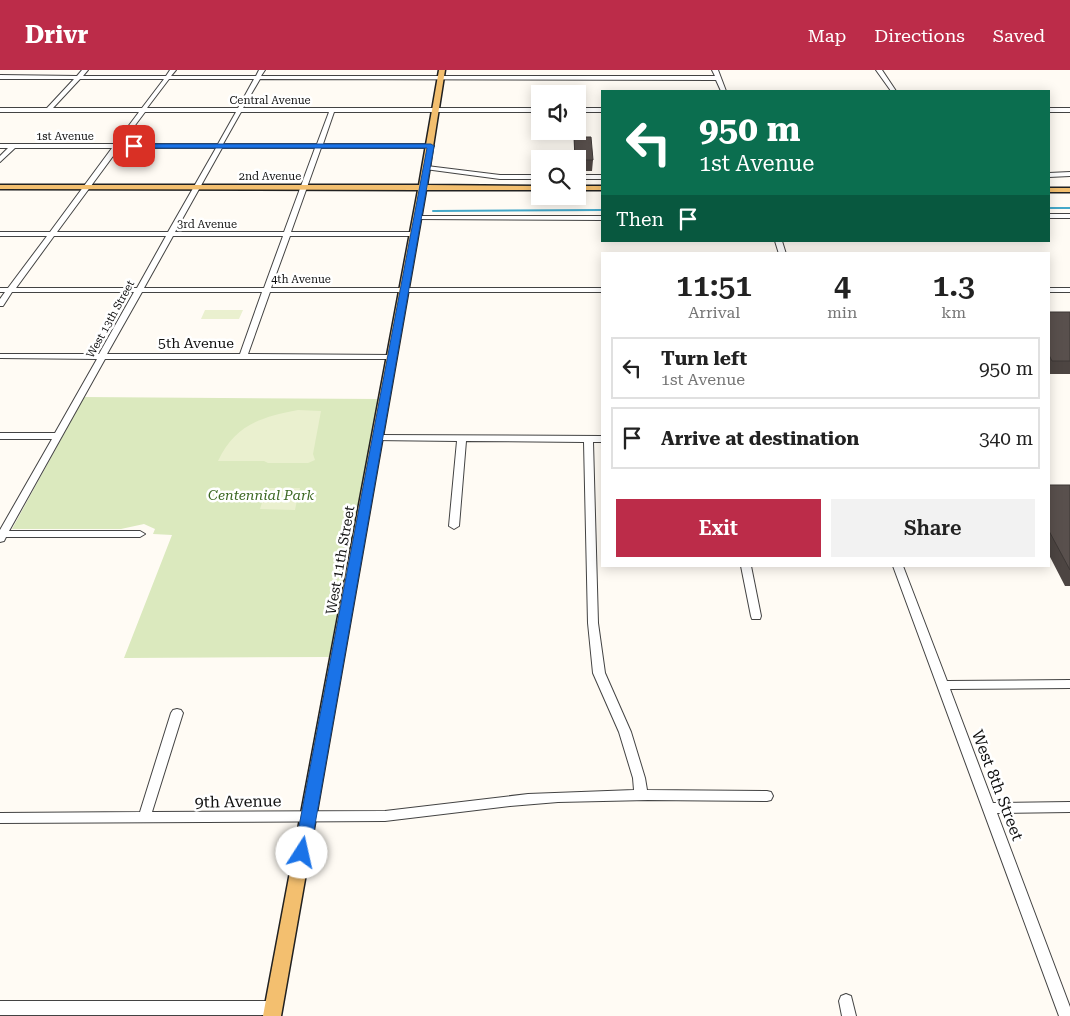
<!DOCTYPE html>
<html lang="en">
<head>
<meta charset="utf-8">
<style>
  :root { --surface:#fff; --page:#f2f2f2; --text:#222; --muted:#767676; --line:#e0e0e0; --accent:#bc2c49 }
  body { margin:0; font-family:"Roboto Serif",serif; background:var(--page); color:var(--text); height:100vh; display:flex; flex-direction:column; font-size:19px; white-space:nowrap }
  * { box-sizing:border-box; margin:0 }
  p { font-size:16px; color:var(--muted) }
  .icon { flex:none; width:28px; height:28px; fill:none; stroke:currentColor; stroke-width:2; stroke-linecap:round; stroke-linejoin:round }
  .map { position:relative; flex:1; overflow:hidden }
  .details { position:absolute; left:601px; top:182px; width:449px; height:315px; display:flex; flex-direction:column; background:var(--surface); border-radius:0px; box-shadow:0 2px 12px #0003 }
  .details>* { flex:none }
  .top-card { position:absolute; left:601px; top:20px; width:449px; height:152px; border-radius:0px; box-shadow:0 2px 12px #0003; background:#0b6e4f; color:#fff; overflow:hidden }
  .buttons { position:absolute; left:531px; top:15px; display:grid; gap:10px }
  .buttons a { display:grid; place-items:center; width:55px; height:55px; border-radius:0px; background:var(--surface); box-shadow:0 2px 12px #0003; font-size:25px }
  .pin { position:absolute; display:grid; place-items:center; width:42px; height:42px; color:#fff; margin:-21px; border-radius:10px; box-shadow:0 2px 8px #0006 }
  .me { position:absolute; width:55px; margin:-28px; rotate:10deg; stroke-linejoin:round; filter:drop-shadow(0 0 4px #0008) }
  .turn { display:flex; align-items:center; gap:18px; height:105px; padding:0 15px; font-size:22px }
  .turn .icon { width:65px; height:65px; stroke-width:2.5 }
  .turn b { display:block; font-size:35px; line-height:42px }
  .then { display:flex; align-items:center; height:48px; padding:0 15px; background:#0003; gap:10px; font-size:19px }
  .eta { display:flex; justify-content:space-evenly; align-items:center; height:85px; text-align:center }
  .eta b { font-size:30px; font-weight:600; line-height:35px }
  .primary-button { display:flex; gap:10px; margin-top:auto; padding:10px 15px }
  .primary-button a { flex:1; height:58px; border-radius:0px; background:var(--accent); color:#fff; font-size:20px; font-weight:600; line-height:58px; text-align:center }
  .primary-button a+a { background:var(--page); color:var(--text) }
  ul { padding:0; list-style:none }
  li { display:flex; align-items:center; gap:15px; height:62px; margin:0 10px 8px; padding:0 5px; border:2px solid var(--line); border-radius:0px }
  li div { flex:1 }
  li b { display:block; font-size:19px }
  li em { font-style:normal }
  header { display:flex; align-items:center; gap:30px; box-sizing:border-box; height:70px; padding:0 25px; background:var(--accent); color:#fff }
  header strong { font-size:24px }
  nav { display:flex; gap:28px; margin-inline-start:auto; font-size:18px }
  .map>svg:first-child { display:block }
  .green { fill:#dbe9be }
  .pitch { fill:#eaf0cf }
  .lines { fill:none; stroke-linecap:round; stroke-linejoin:round }
  .stream { stroke:#44a8c9; stroke-width:2 }
  .minor-casing { stroke:#434343; stroke-width:2 }
  .major-casing { stroke:#212121; stroke-width:3 }
  .minor { fill:#fff; fill-rule:evenodd }
  .major { fill:#f3bf6f; fill-rule:evenodd }
  .wall { fill:#4d4542 }
  .building { fill:#59504d; stroke:#3e3836 }
  .route { fill:#1a73e8; stroke:#114b97 }
  .labels { text-anchor:middle; stroke-width:5; stroke-linejoin:round; paint-order:stroke }
  .far-street-label { font-size:11px; fill:#101010; stroke:#fff }
  .street-label { font-size:14px; fill:#101010; stroke:#fff }
  .park-label { font-size:14px; font-style:italic; fill:#3b6722; stroke:#fff }
  .near-street-label { font-size:16px; fill:#101010; stroke:#fff }
</style>
</head>
<body>
<header>
<strong>Drivr</strong>
<nav><a>Map</a><a>Directions</a><a>Saved</a></nav>
</header>
<div class="map">
<svg width="1070" height="946" viewBox="0 0 1070 946">
  <rect width="100%" height="100%" fill="#fffbf4"/>
  <path class="green" d="M 84,327 L 378,329 L 329,587 L 124,588 L 172,465 L 153,464 L 155,459 L 144,454 L 121,459 L 12,459 Z"/>
  <path class="pitch" d="M 205,240 L 243,240 L 239,249 L 201,249 Z
    M 298,340 L 321,341 L 313,384 L 315,390 L 308,393 L 268,393 L 264,391 L 218,391 C 235,355 261,347 298,340 Z
    M 266,418 L 300,418 L 298,428 L 264,428 Z
    M 263,429 L 297,430 L 295,440 L 260,439 Z"/>
  <g class="lines">
    <path class="stream" d="M 1049,138 L 1070,138
      M 433,141 L 602,140"/>
    <defs>
      <path id="minor" d="M 82,0 L 88,0 L 83,6 L 166,6 L 170,0 L 176,0 L 171,6 L 256,6 L 259,0 L 265,0 L 261,6 L 715,6 L 712,0 L 718,0 L 726,21 L 721,21 L 716,10 L 260,9 L 243,38 L 540,38 L 540,42 L 334,42 L 323,74 L 431,74 L 434,76 L 431,78 L 321,78 L 291,162 L 415,162 L 418,164 L 415,166 L 290,166 L 271,218 L 602,218 L 602,222 L 270,222 L 248,284 L 392,285 L 396,287 L 392,289 L 105,289 L 9,461 L 140,461 L 145,464 L 140,467 L 6,467 L 4,471 L 0,472 L 0,460 L 52,369 L 0,369 L 0,363 L 55,363 L 97,289 L 0,288 L 0,284 L 99,284 L 134,222 L 12,222 L 3,236 L 0,236 L 0,229 L 5,222 L 0,222 L 0,218 L 8,218 L 47,166 L 0,166 L 0,162 L 50,162 L 112,78 L 15,78 L 0,92 L 0,86 L 8,78 L 0,78 L 0,74 L 115,74 L 139,42 L 0,42 L 0,38 L 47,38 L 74,9 L 0,9 L 0,5 L 77,6 ZM 80,9 L 164,9 L 142,38 L 53,38 ZM 169,9 L 254,9 L 238,38 L 147,38 ZM 145,42 L 236,42 L 218,74 L 121,74 ZM 241,42 L 329,42 L 317,74 L 223,74 ZM 119,78 L 216,78 L 168,162 L 57,162 ZM 222,78 L 315,78 L 284,162 L 175,162 ZM 54,166 L 166,166 L 137,218 L 16,218 ZM 173,166 L 283,166 L 264,218 L 144,218 ZM 142,222 L 262,222 L 240,284 L 107,284 Z
        M 876,0 L 882,0 L 896,21 L 891,21 Z
        M 578,38 L 602,38 L 602,42 L 578,42 Z
        M 1049,38 L 1070,38 L 1070,42 L 1049,42 Z
        M 427,96 L 500,105 L 540,105 L 540,109 L 500,109 L 425,99 L 424,98 Z
        M 1070,102 L 1070,106 L 1049,107 L 1049,103 Z
        M 578,105 L 602,105 L 602,109 L 578,109 Z
        M 1049,144 L 1070,144 L 1070,148 L 1049,148 Z
        M 417,146 L 602,146 L 602,150 L 415,149 L 415,147 Z
        M 775,171 L 782,171 L 786,184 L 779,184 Z
        M 1049,218 L 1070,218 L 1070,222 L 1049,222 Z
        M 377,365 L 602,366 L 602,372 L 593,372 L 598,553 L 605,603 L 631,662 L 645,708 L 647,720 L 767,721 L 771,722 L 773,726 L 771,730 L 767,731 L 648,730 L 558,732 L 510,736 L 385,751 L 0,753 L 0,743 L 140,742 L 171,643 L 173,640 L 177,639 L 181,640 L 183,643 L 152,742 L 385,741 L 528,724 L 634,720 L 633,708 L 619,662 L 593,603 L 588,553 L 584,372 L 466,371 L 459,456 L 454,459 L 449,456 L 457,371 L 374,370 L 373,368 L 374,366 Z
        M 741,496 L 751,496 L 761,546 L 760,549 L 752,549 L 751,546 Z
        M 893,496 L 903,496 L 947,611 L 1070,610 L 1070,618 L 950,619 L 993,733 L 1070,732 L 1070,742 L 997,743 L 1070,937 L 1070,946 L 1059,946 Z
        M 846,924 L 851,926 L 856,946 L 842,946 L 839,931 L 841,926 Z
        M 0,931 L 274,931 L 279,933 L 281,938 L 279,943 L 274,945 L 0,945 Z"/>
      <path id="major" d="M 439,0 L 445,0 L 427,115 L 540,116 L 540,120 L 426,120 L 281,946 L 263,946 L 418,120 L 0,119 L 0,115 L 419,115 Z
        M 578,116 L 602,116 L 602,120 L 578,120 Z
        M 1049,118 L 1070,118 L 1070,122 L 1049,122 Z"/>
    </defs>
    <use href="#minor" class="minor-casing"/>
    <use href="#major" class="major-casing"/>
    <use href="#minor" class="minor"/>
    <use href="#major" class="major"/>
  </g>
  <path class="wall" d="M 574,67 L 593,90 L 592,101 L 578,101 L 578,89 L 575,89 Z
    M 1049,242 L 1070,242 L 1070,304 L 1049,304 Z
    M 1049,415 L 1070,415 L 1070,516 L 1065,516 L 1049,485 Z"/>
  <path class="building" d="M 574,67 L 591,67 L 593,90 L 578,90 L 578,89 L 575,89 Z
    M 1049,242 L 1070,242 L 1070,291 L 1052,291 L 1049,285 Z
    M 1049,415 L 1070,415 L 1070,500 L 1049,461 Z"/>
  <path class="route" d="M 132,74 L 431,74 L 434,76 L 310,783 L 307,787 L 302,789 L 297,787 L 294,783 L 427,78 L 134,78 L 131,76 Z"/>
  <g class="labels">
    <g class="far-street-label">
      <text x="270" y="34">Central Avenue</text>
      <text x="65" y="70">1st Avenue</text>
      <text x="270" y="110">2nd Avenue</text>
      <text x="207" y="158">3rd Avenue</text>
      <text x="301" y="213">4th Avenue</text>
      <text transform="translate(110 249) rotate(-61)" y="4">West 13th Street</text>
    </g>
    <g class="street-label">
      <text x="196" y="278">5th Avenue</text>
      <text transform="translate(340 490) rotate(-80)" y="5">West 11th Street</text>
    </g>
    <g class="park-label">
      <text x="261" y="430">Centennial Park</text>
    </g>
    <g class="near-street-label">
      <text transform="translate(998 715) rotate(69)" y="6">West 8th Street</text>
      <text transform="translate(238 731) rotate(-1)" y="6">9th Avenue</text>
    </g>
  </g>
</svg>
<div class="buttons">
<a><svg class="icon" aria-label="sound" viewBox="0 0 24 24"><path d="M4 9h4l5-4v14l-5-4H4zM17 9q2 3 0 6"/></svg></a>
<a><svg class="icon" aria-label="search" viewBox="0 0 24 24"><circle cx="10" cy="10" r="6"/><path d="M15 15l6 6"/></svg></a>
</div>
<div class="pin" style="left:134px;top:76px;background:#d93025"><svg class="icon" aria-label="arrive" viewBox="0 0 24 24"><path d="M6 21V4h12l-3 4 3 4H6"/></svg></div>
<svg class="me" style="left:302px;top:783px" viewBox="-20 -20 40 40"><circle r="19" fill="#fff"/><path d="M0-13L10 11 0 6-10 11z" fill="#1a73e8"/></svg>
<div class="top-card">
<div class="turn"><svg class="icon" aria-label="left" viewBox="0 0 24 24"><path d="M17 20v-9H6M10 6l-5 5 5 5"/></svg><div><b>950 m</b>1st Avenue</div></div>
<div class="then">Then<svg class="icon" aria-label="arrive" viewBox="0 0 24 24"><path d="M6 21V4h12l-3 4 3 4H6"/></svg></div>
</div>
<section class="details">
<div class="eta">
<div><b>11:51</b><p>Arrival</p></div>
<div><b>4</b><p>min</p></div>
<div><b>1.3</b><p>km</p></div>
</div>
<ul>
<li><svg class="icon" aria-label="left" viewBox="0 0 24 24"><path d="M17 20v-9H6M10 6l-5 5 5 5"/></svg><div><b>Turn left</b><p>1st Avenue</p></div><em>950 m</em></li>
<li><svg class="icon" aria-label="arrive" viewBox="0 0 24 24"><path d="M6 21V4h12l-3 4 3 4H6"/></svg><div><b>Arrive at destination</b></div><em>340 m</em></li>
</ul>
<div class="primary-button"><a>Exit</a><a>Share</a></div>
</section>
</div>
</body>
</html>
